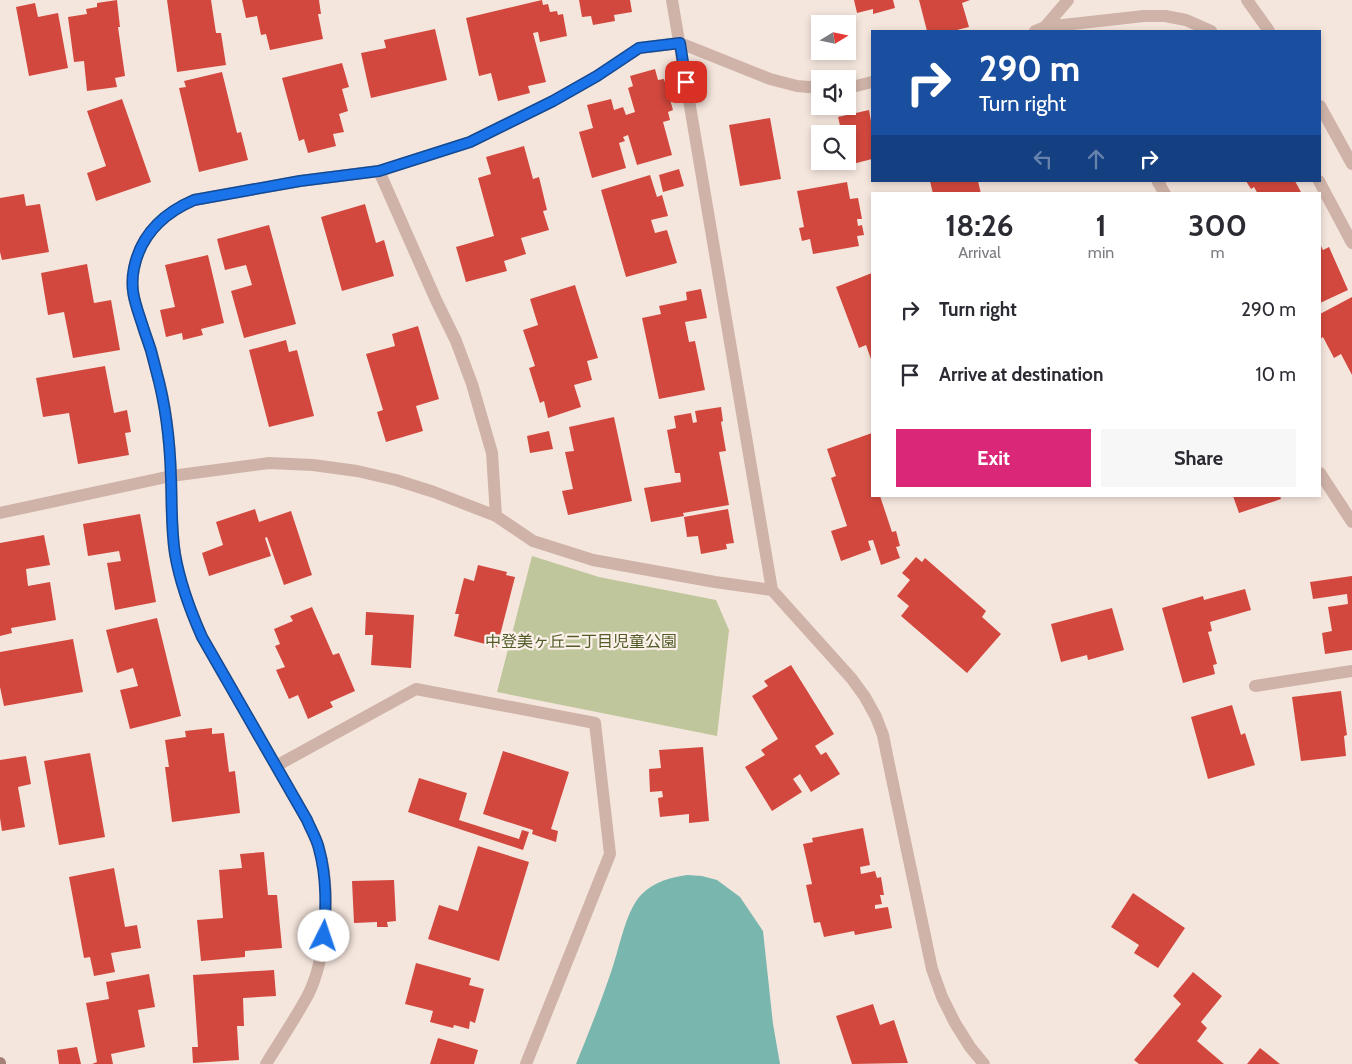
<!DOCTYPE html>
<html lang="en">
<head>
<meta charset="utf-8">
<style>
  :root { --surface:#fff; --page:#f7f7f7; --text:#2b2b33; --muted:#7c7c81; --accent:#db2777 }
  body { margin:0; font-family:Cabin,"Noto Sans JP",sans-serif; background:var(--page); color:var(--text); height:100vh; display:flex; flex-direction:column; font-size:19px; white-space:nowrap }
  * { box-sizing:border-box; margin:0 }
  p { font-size:16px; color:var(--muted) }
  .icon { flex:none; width:28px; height:28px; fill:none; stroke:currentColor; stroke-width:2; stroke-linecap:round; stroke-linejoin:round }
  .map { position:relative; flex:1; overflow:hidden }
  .drawer { position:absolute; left:871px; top:192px; width:450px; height:305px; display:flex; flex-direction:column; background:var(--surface); border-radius:0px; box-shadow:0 2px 8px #0003 }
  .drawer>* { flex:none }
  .banner { position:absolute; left:871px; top:30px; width:450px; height:152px; border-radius:0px; box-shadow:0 2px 8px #0003; background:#1a4fa0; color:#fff; overflow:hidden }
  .needle { width:32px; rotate:80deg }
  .fabs { position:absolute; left:811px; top:15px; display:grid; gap:10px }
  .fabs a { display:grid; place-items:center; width:45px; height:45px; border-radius:0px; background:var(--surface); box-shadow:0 2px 8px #0003; font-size:25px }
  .pin { position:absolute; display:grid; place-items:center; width:42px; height:42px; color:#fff; margin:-21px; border-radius:10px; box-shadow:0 2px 8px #0006 }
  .me { position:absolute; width:55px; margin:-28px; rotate:4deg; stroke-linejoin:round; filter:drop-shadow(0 0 4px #0008) }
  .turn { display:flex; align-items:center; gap:18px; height:105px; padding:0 25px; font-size:22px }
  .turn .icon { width:65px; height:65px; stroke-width:2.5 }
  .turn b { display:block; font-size:35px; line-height:42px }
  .lanes { display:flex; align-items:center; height:48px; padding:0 25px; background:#0003; justify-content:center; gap:25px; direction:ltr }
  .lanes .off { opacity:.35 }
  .eta { display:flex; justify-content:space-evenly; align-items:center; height:85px; text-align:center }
  .eta b { font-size:30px; font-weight:700; line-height:35px }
  .primary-button { display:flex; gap:10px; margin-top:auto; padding:10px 25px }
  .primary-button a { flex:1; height:58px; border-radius:0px; background:var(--accent); color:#fff; font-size:20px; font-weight:700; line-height:58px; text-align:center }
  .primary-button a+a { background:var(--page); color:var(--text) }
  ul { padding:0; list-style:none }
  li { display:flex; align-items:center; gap:15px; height:65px; padding:0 25px }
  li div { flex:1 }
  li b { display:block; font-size:19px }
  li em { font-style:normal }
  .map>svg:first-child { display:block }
  .green { fill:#bfc69b }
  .water { fill:#79b6ae }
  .building { fill:#d3483e }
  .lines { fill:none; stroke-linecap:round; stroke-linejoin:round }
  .lane { stroke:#cfb3a8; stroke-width:12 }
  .street { stroke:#cfb3a8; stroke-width:12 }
  .secondary { stroke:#a38178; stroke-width:12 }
  .route-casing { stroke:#114b97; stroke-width:12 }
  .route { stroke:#1a73e8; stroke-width:9 }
  .labels { text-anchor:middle; stroke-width:4.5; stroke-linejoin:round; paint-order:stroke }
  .park-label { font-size:16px; fill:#525c29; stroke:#fcf1eb }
</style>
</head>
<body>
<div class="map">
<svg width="1352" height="1064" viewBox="0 0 1352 1064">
  <rect width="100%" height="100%" fill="#f5e6dd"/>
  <path class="green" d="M 532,556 L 599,577 L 716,600 L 729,630 L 717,736 L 497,692 Z"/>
  <path class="water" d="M 687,875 L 702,876 L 717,880 L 740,897 L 763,931 L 773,1024 L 780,1064 L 576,1064 C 588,1034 600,1005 610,975 C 619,952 625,910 642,894 C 654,882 671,877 687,875 Z"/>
  <path class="building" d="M 117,0 L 120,27 L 118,27 L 125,76 L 115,78 L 117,87 L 87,91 L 84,61 L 74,62 L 68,17 L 87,14 L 86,9 L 97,7 L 97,3 Z
    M 167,0 L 211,0 L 216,33 L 221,33 L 226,65 L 177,72 Z
    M 242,0 L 319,0 L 321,14 L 318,14 L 323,39 L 270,50 L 266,34 L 261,35 L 257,16 L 246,18 Z
    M 542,0 L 543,5 L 548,4 L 550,12 L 557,11 L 558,15 L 563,14 L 567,36 L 540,42 L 538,32 L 533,33 L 546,82 L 528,86 L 530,93 L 498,101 L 491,73 L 479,76 L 466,18 Z
    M 579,0 L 630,0 L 632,12 L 614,15 L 615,21 L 593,25 L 591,16 L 582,17 Z
    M 854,0 L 893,0 L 895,8 L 873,14 L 873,9 L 857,13 Z
    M 919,0 L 970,0 L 962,3 L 969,27 L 953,31 L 927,31 Z
    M 35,3 L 38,17 L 58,13 L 68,68 L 29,76 L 16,7 Z
    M 435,29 L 447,80 L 371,98 L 361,53 L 386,48 L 384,40 Z
    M 342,63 L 349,87 L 342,89 L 348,111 L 339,114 L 344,132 L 333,134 L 336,146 L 308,153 L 304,139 L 299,141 L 282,78 Z
    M 655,69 L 658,80 L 664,79 L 673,110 L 668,112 L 670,120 L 663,122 L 672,155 L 637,165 L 628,135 L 623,137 L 625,141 L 619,143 L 626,168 L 592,178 L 579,132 L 593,128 L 587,105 L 611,99 L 614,110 L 623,107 L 626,115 L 635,112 L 628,88 L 633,86 L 630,76 Z
    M 222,72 L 237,133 L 241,132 L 248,160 L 199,172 L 179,88 L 186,87 L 184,81 Z
    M 122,99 L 151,182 L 96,201 L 87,173 L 106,166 L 87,111 Z
    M 869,110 L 872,127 L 872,132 L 871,133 L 872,138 L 872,159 L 845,166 L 843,161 L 848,161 L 848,134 L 842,134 L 838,117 Z
    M 770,118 L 781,179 L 740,186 L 729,125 Z
    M 524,146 L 533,179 L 539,177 L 547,210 L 543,211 L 549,230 L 521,238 L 526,254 L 504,261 L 507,271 L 466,282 L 456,247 L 494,236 L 478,178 L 491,174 L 486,157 Z
    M 679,169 L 684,186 L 663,192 L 659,175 Z
    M 650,175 L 657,197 L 662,195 L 668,216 L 651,220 L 655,233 L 667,230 L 677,263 L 626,277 L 601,190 Z
    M 930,181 L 978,181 L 981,194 L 933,194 Z
    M 1246,181 L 1295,181 L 1302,194 L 1258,194 L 1254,187 L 1251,189 Z
    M 847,182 L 850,199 L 858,198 L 862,219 L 857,219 L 858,226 L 862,225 L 864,235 L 857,236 L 859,246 L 813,254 L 810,239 L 802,241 L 799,228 L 804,227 L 797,191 Z
    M 24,194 L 26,206 L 40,204 L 49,252 L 2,260 L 0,252 L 0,198 Z
    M 365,204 L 376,243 L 384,240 L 394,276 L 342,291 L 321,217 Z
    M 269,225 L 296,324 L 244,338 L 231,291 L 252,285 L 246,265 L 225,270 L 217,239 Z
    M 1320,244 L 1323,250 L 1329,247 L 1348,290 L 1320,303 Z
    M 208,255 L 224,323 L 201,329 L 203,335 L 183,340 L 182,333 L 166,337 L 160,310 L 175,307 L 165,265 Z
    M 87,264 L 94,303 L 111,300 L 120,350 L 73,358 L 64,312 L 48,315 L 41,273 Z
    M 872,273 L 872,362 L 866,345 L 859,348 L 836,287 Z
    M 575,285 L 598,358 L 587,361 L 592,380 L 574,385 L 581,407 L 548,418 L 544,401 L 540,403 L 529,368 L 535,366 L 523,330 L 538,325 L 530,299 Z
    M 701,289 L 707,318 L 685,322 L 689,342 L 695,341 L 705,390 L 659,399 L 642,318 L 661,314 L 659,306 L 687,300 L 686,292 Z
    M 1352,297 L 1352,375 L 1341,354 L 1334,358 L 1323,337 L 1320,339 L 1320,314 Z
    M 418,326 L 439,399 L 416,406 L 423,431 L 386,442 L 377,412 L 383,410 L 366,354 L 395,346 L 392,334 Z
    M 286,340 L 289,352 L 297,350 L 314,416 L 269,427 L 249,350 Z
    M 105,366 L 114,413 L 127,410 L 131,432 L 125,433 L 129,455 L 78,464 L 69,413 L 43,417 L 36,378 Z
    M 721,407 L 723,421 L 721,422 L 726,451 L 719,452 L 729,505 L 683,513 L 684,516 L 651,522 L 644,488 L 681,482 L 680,473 L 675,473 L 667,430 L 676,428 L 674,416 L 691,413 L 693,423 L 697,422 L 695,411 Z
    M 614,417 L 632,501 L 568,515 L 562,491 L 573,489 L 565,452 L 574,451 L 569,427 Z
    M 549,431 L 553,449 L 530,453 L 527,436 Z
    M 872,433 L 872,496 L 880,496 L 892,532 L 896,531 L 900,546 L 896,547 L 900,558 L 881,565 L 873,540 L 868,541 L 871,550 L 841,561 L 831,531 L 847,526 L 831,478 L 836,476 L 827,449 Z
    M 1233,496 L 1280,496 L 1281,499 L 1239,513 Z
    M 255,509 L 259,522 L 291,511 L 312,575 L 284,585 L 267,537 L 265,538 L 271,556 L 209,576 L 202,553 L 223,545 L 216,522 Z
    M 728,509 L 734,543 L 726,544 L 727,549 L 701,554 L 698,536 L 687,537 L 684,517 Z
    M 140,514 L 156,602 L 115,610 L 107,563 L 121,561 L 119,551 L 88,556 L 83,524 Z
    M 44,535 L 50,565 L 26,569 L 28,586 L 50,582 L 56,620 L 11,628 L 12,633 L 0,636 L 0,543 Z
    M 916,557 L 922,562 L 925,558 L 986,611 L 982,617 L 1001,634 L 967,673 L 901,616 L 909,606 L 897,596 L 910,580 L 902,573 Z
    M 478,565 L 507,572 L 506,575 L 515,577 L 497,647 L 454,636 L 459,614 L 455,614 L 464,578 L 474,581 Z
    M 1352,576 L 1352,650 L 1325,654 L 1322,633 L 1332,631 L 1328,607 L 1348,604 L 1347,594 L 1313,599 L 1310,582 Z
    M 1245,589 L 1251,610 L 1210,622 L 1212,631 L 1208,632 L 1217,664 L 1213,665 L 1215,674 L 1183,683 L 1162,608 L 1203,596 L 1204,600 Z
    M 312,607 L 333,655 L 339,653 L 355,691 L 330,702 L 333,707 L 308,719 L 298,695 L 289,699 L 276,670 L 285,667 L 275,646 L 280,644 L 274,629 L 293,621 L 290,616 Z
    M 1112,608 L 1124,650 L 1088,660 L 1087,655 L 1061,662 L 1051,624 Z
    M 366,612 L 414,615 L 411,668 L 371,665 L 373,635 L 365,635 Z
    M 157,618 L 181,716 L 130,729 L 120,690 L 138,686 L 133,668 L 117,673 L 106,630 Z
    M 73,639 L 83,692 L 4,706 L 0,687 L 0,652 Z
    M 791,665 L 834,734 L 815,746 L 821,755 L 826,752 L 840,774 L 811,792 L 800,774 L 793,779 L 802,792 L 772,811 L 745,767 L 765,755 L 761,750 L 778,739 L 752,696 L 768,686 L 764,681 Z
    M 1341,691 L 1347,735 L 1344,736 L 1346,756 L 1301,761 L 1292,697 Z
    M 1232,705 L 1241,735 L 1245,733 L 1255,765 L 1208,779 L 1191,717 Z
    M 212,728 L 212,734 L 224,733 L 229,772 L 235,771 L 240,813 L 172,822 L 165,767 L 169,767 L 165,740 L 186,737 L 185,731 Z
    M 703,747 L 709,821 L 689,823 L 689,814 L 660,817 L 658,798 L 663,797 L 662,791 L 650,792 L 649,769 L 661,768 L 659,750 Z
    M 503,751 L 569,772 L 551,829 L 558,831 L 556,842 L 532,834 L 533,830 L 483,814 Z
    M 90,753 L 105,837 L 59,845 L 44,761 Z
    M 26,756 L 31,784 L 18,787 L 25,827 L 2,831 L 0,818 L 0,760 Z
    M 419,778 L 467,793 L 459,820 L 519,839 L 522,830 L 529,832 L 523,850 L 408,812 Z
    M 863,828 L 870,865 L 860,867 L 861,874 L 875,871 L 877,878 L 881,877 L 884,895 L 880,895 L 882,904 L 875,905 L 875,909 L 888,907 L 892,928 L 855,935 L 854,931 L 824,937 L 820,922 L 814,923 L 806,885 L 812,884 L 803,844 L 813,842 L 812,838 Z
    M 478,846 L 529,862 L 499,961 L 428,939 L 439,905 L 458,911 Z
    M 264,852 L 268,895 L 277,895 L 282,948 L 245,951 L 245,957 L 201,961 L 197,920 L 223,918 L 219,870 L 242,868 L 240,854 Z
    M 114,868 L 125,927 L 137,925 L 141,948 L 111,953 L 115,972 L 94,976 L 90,957 L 84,958 L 69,877 Z
    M 394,880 L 396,921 L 387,922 L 388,927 L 377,927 L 377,922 L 354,923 L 352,881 Z
    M 1133,893 L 1185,928 L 1158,968 L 1134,953 L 1139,945 L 1111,927 Z
    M 416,963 L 471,978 L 469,985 L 484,989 L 475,1023 L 470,1021 L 469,1029 L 454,1025 L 453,1028 L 430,1022 L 433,1011 L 405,1004 Z
    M 274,970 L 276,996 L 243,998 L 244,1026 L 237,1026 L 239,1060 L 193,1063 L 192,1047 L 198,1047 L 193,975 Z
    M 1193,972 L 1222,996 L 1201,1022 L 1207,1028 L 1197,1041 L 1224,1064 L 1139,1064 L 1134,1060 L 1181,1004 L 1173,996 Z
    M 149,974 L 155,1007 L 138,1010 L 145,1047 L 111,1054 L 113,1064 L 92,1064 L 97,1062 L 86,1003 L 109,999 L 106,982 Z
    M 873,1004 L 880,1025 L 894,1020 L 908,1063 L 852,1064 L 836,1016 Z
    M 438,1038 L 478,1050 L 474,1064 L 430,1064 Z
    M 77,1047 L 81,1064 L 59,1064 L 57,1050 Z
    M 1260,1048 L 1280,1064 L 1247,1064 Z"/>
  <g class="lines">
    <path class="lane" d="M 1255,686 L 1352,671"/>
    <path class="street" d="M 672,0 L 772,590 L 852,679 L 865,697 L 876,717 L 883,735 L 887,755 L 909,860 L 932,969 L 942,997 L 955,1023 L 970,1047 L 984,1064
      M 1247,0 L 1269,31
      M 1045,27 L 1144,16 L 1165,16 L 1186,20 L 1211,31
      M 1035,31 L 1045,27 L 1068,0
      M 848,88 L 872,82
      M 1320,106 L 1352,164
      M 379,171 L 436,300 L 456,341 L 472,384 L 492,453 L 496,516
      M 1160,181 L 1158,182 L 1165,194
      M 1319,181 L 1352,243
      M 1320,473 L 1352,522
      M 0,513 L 171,476 L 269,463 L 313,465 L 357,471 L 396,480 L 434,492 L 496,516 L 533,541 L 593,560 L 715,582 L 772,590
      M 276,766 L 416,689 L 595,723 L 610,854 L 526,1064
      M 266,1064 C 280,1041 295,1019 308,995 C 327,957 331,889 319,848 C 316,839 311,829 307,820 L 202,637 C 190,610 180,583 175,554 C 171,529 172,503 171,478 C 170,443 167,408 157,374 C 154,359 149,344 144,330 C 137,307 129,292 134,268 C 141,234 164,213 194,200 L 300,181 L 379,171 L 470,142 L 553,101 L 597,76 L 639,48 L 680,43 L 770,79 L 797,86 L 820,88"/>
    <path class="secondary" d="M 0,1063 L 0,1064"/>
  </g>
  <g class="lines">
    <defs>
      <path id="route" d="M 324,936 C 326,907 327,878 319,849 C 317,839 311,830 307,820 L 202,637 C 190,610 180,583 175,554 C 171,529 172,503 171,478 C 170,441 166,406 156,370 C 153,356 149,343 144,330 C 137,307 129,292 134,268 C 141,234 164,213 194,200 L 300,181 L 379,171 L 470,142 L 553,101 L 597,76 L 639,48 L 680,43 L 686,82"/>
    </defs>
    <use href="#route" class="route-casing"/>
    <use href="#route" class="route"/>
  </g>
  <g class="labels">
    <g class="park-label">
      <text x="581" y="647">中登美ヶ丘二丁目児童公園</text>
    </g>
  </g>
</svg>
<div class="fabs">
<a><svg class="needle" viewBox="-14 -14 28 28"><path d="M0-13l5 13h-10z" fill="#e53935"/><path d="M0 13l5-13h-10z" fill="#7c7c81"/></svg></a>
<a><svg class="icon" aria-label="sound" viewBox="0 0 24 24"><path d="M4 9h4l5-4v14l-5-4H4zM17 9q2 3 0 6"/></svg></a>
<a><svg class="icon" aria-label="search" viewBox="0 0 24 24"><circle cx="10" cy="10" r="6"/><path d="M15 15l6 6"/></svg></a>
</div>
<div class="pin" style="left:686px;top:82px;background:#d93025"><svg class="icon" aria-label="arrive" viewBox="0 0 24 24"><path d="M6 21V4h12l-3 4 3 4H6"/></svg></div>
<svg class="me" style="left:324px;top:936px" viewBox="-20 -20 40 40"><circle r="19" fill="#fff"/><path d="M0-13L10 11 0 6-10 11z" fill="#1a73e8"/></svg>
<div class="banner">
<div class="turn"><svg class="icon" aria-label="right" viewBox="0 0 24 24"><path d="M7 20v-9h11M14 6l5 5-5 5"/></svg><div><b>290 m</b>Turn right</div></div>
<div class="lanes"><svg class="icon off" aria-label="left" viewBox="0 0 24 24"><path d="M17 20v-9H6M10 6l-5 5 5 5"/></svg><svg class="icon off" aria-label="ahead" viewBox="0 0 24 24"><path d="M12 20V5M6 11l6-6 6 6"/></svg><svg class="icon" aria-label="right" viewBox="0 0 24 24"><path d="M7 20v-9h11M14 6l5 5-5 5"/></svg></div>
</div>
<section class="drawer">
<div class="eta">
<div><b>18:26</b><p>Arrival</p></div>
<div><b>1</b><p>min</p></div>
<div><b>300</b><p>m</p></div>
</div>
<ul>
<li><svg class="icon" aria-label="right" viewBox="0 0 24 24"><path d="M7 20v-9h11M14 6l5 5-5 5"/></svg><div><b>Turn right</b></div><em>290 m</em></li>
<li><svg class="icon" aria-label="arrive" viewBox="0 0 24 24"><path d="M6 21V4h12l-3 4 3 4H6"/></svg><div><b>Arrive at destination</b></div><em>10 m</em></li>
</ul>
<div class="primary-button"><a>Exit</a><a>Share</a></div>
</section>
</div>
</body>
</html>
